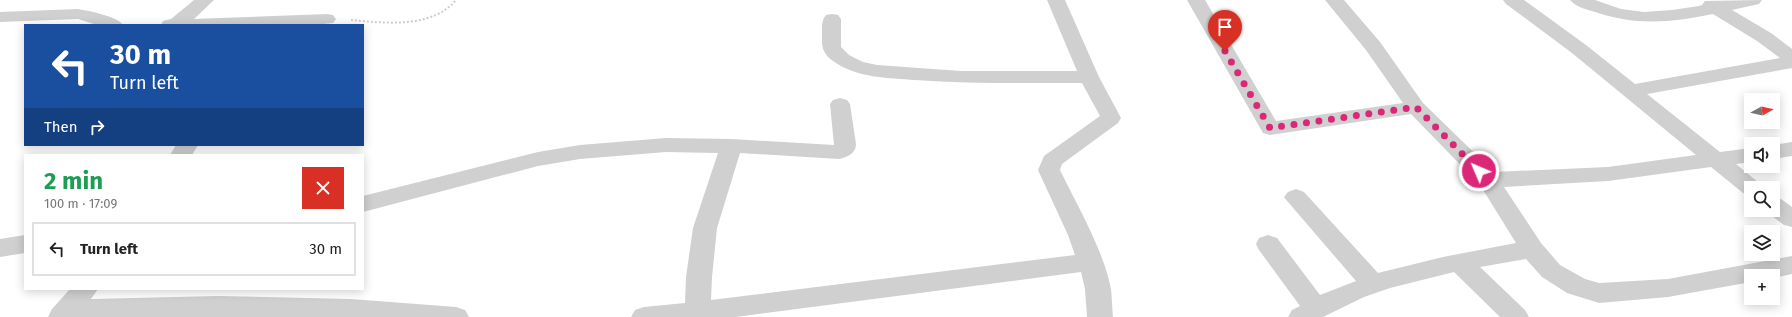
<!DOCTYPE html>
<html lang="en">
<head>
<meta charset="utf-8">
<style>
  :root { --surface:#fff; --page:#f2f2f2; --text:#222; --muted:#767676; --line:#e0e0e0 }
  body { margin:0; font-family:"Fira Sans",sans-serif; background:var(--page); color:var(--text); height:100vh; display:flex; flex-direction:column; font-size:15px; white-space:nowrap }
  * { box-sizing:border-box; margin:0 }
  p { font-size:13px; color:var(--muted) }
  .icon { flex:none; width:22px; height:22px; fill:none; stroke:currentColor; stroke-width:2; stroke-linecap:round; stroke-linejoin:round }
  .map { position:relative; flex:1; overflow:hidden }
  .drawer { position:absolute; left:24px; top:154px; width:340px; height:136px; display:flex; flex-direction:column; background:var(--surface); border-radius:0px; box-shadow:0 2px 10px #0003 }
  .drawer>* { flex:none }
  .guide { position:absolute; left:24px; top:24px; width:340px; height:122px; border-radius:0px; box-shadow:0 2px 10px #0003; background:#1a4fa0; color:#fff; overflow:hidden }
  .needle { width:26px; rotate:82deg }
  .tools { position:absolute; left:1744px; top:93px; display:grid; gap:8px }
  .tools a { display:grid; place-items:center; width:36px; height:36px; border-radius:0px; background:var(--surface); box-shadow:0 2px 10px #0003; font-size:20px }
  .pin { position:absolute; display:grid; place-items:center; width:34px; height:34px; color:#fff; margin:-41px -17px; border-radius:50% 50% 50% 0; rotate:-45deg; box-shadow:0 0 4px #0007 }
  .pin .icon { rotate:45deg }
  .me { position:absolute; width:44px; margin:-22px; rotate:315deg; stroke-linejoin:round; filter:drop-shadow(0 0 3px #0008) }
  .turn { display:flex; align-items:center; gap:14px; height:84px; padding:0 20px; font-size:18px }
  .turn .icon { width:52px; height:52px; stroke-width:2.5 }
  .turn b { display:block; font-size:28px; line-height:34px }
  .then { display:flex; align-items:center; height:38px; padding:0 20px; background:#0003; gap:8px; font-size:15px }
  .round { display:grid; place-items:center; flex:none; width:42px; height:42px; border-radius:0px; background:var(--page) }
  .overview { display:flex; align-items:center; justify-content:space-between; height:68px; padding:0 20px }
  h1 { font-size:24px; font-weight:700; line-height:30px; color:#1e9e55 }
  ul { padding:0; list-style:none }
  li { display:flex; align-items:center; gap:12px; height:54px; margin:0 8px 6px; padding:0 12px; border:2px solid var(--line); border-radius:0px }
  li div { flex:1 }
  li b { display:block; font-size:15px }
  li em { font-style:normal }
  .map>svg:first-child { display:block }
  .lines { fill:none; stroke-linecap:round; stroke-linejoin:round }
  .path { stroke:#cdcdcd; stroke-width:2; stroke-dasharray:2 2; stroke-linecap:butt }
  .street { fill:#d0d0d0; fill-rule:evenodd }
  .route { stroke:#db2777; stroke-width:7; stroke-dasharray:0 12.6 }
</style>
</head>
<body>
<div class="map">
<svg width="1792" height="317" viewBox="0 0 1792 317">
  <rect width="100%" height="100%" fill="#fff"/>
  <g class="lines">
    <path class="path" d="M 351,20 C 384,23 432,29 456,0"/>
    <path class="street" d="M 194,0 L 214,0 L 194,19 L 327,14 L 333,15 L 336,19 L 333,23 L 314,25 L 161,25 L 163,21 L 171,19 Z
      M 1047,0 L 1065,0 L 1099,77 L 1121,118 L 1118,123 L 1062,164 L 1060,170 C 1078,207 1103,249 1111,289 C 1112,298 1112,308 1113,317 L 1087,317 L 1085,289 L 1081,272 L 736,317 L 631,317 L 635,310 L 644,307 L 685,303 L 686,277 L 693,228 L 718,153 L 666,152 L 580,159 L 538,166 L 363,212 L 363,196 L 538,152 L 580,145 L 666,138 L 731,139 L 834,145 L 830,104 L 833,100 L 840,98 L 847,100 L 850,104 L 856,144 C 856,154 847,157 839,159 L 740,153 L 717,228 L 712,277 L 711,300 L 1075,255 L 1068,235 L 1038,170 L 1044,156 L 1100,116 L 1082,83 C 1026,83 971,84 915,80 C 889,78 859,78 836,63 C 824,56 821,48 822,36 C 822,28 821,21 826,15 L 832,14 L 838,15 L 841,19 L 841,47 L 849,55 L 863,62 L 877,65 L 961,71 L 1077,71 Z
      M 1187,0 L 1205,0 L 1276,121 L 1403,103 L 1366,50 L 1325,0 L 1344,0 L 1380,42 L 1423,103 L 1494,172 L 1608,167 L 1696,155 L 1572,53 L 1506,4 L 1503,0 L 1524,0 L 1586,45 L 1635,84 L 1780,58 L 1757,41 L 1713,14 C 1670,23 1634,26 1592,11 C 1584,9 1575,6 1570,0 L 1595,0 L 1621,9 L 1644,12 L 1672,10 L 1699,6 L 1702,5 L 1705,1 L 1762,0 L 1759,4 L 1732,10 L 1771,33 L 1792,49 L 1792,68 L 1647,94 L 1720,152 L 1751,148 L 1751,162 L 1736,164 L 1759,183 L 1762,188 L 1751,188 L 1751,196 L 1743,193 L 1711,167 L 1608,181 L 1504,187 L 1541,243 L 1560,265 L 1585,279 L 1599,283 L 1668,279 L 1792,256 L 1792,274 L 1773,278 L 1773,276 L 1751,276 L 1751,282 L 1668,297 L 1599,303 L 1567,293 L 1542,277 L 1526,259 L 1480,267 L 1525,310 L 1529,317 L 1500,317 L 1454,272 L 1390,288 L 1364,297 L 1323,317 L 1288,317 L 1292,310 L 1300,306 L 1259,250 L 1256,244 L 1259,238 L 1268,235 L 1277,238 L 1320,295 L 1356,281 L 1288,202 L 1284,197 L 1288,192 L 1296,189 L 1304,192 L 1378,273 L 1443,257 L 1516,243 L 1480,185 L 1411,114 L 1270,135 L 1263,133 Z
      M 78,9 C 89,11 117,16 123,25 L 97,25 L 78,19 L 0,22 L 0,12 Z
      M 1792,142 L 1792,156 L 1773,159 L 1773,145 Z
      M 176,145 L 198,145 L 192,155 L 170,155 Z
      M 1773,197 L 1781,199 L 1792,207 L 1792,227 L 1784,225 L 1765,211 L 1773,210 Z
      M 25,235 L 25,253 L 0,257 L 0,239 Z
      M 70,289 L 98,289 L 91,299 L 218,296 L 351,299 L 456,307 L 465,310 L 469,317 L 48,317 L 52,309 Z"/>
  </g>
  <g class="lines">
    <path class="route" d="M 1225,51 L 1270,128 L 1416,107 L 1479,171"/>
  </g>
</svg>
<div class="tools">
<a><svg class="needle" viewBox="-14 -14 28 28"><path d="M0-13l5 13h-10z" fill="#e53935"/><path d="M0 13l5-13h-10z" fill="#767676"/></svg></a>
<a><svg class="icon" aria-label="sound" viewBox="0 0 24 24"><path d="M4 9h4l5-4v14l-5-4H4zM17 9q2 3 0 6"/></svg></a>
<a><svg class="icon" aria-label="search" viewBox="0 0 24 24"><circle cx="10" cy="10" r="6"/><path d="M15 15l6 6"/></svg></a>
<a><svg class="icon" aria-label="layers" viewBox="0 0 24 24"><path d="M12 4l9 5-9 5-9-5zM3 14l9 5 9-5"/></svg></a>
<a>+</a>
</div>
<div class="pin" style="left:1225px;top:51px;background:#d93025"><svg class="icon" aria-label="arrive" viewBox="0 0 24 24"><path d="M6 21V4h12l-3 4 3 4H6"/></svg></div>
<svg class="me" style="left:1479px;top:171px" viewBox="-20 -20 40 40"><circle r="17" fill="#db2777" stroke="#fff" stroke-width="3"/><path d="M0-11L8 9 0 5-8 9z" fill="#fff"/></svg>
<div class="guide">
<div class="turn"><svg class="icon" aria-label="left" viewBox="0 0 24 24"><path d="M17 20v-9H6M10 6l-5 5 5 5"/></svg><div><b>30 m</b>Turn left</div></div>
<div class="then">Then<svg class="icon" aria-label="right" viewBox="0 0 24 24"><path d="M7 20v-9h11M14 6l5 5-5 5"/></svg></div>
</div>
<section class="drawer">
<div class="overview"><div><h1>2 min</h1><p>100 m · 17:09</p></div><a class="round" style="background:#d93025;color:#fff"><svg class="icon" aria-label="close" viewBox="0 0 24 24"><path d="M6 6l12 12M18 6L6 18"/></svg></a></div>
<ul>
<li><svg class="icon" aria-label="left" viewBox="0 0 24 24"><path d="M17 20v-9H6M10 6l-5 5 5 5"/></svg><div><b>Turn left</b></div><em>30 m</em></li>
</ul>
</section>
</div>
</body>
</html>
